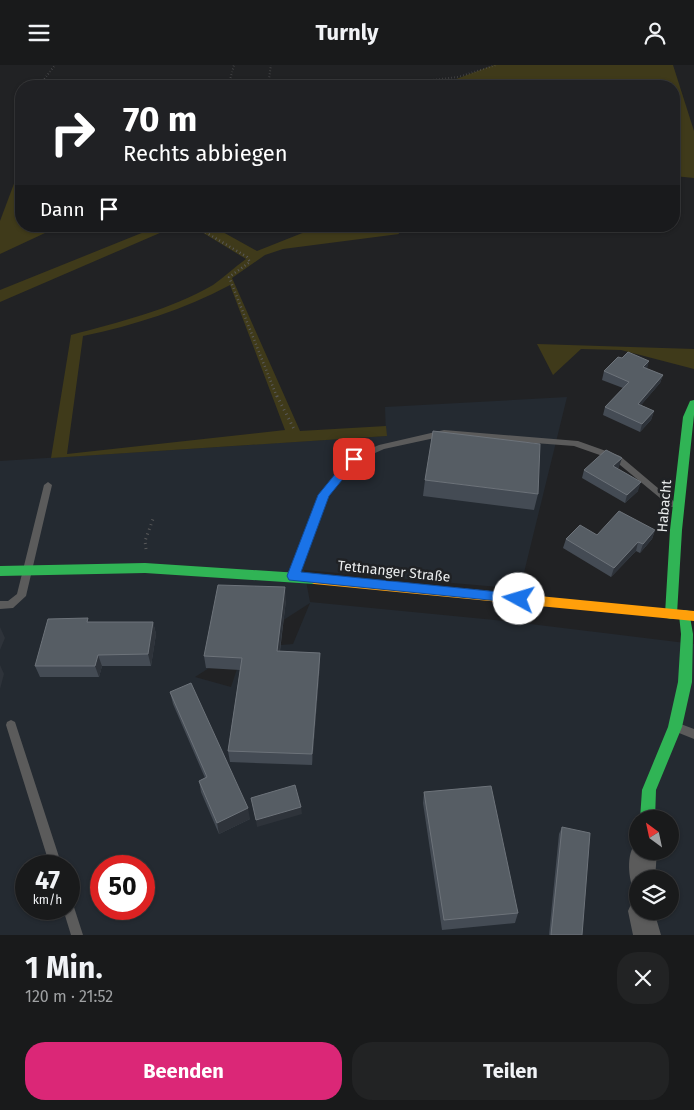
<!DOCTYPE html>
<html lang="de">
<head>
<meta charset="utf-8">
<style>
  :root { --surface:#191a1b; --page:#222324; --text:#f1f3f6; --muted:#9fa1a3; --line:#37383a; --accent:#db2777 }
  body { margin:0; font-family:"Fira Sans",sans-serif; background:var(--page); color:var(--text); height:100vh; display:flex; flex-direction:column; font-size:19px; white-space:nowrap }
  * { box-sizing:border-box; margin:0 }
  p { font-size:16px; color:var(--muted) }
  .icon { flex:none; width:28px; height:28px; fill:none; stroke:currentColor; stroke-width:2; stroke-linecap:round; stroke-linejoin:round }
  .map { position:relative; height:870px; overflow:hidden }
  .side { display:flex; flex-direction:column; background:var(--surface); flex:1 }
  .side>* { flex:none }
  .top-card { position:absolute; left:15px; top:15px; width:665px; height:152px; border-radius:20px; box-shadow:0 1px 4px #0004,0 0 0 1px var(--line); background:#202124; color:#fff; overflow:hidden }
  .needle { width:32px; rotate:327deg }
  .buttons { position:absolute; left:629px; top:745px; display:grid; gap:10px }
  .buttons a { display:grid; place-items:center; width:50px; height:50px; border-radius:50%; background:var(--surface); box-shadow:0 1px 4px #0004,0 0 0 1px var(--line); font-size:25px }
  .speed { position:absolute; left:15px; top:790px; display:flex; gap:10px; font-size:25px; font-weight:700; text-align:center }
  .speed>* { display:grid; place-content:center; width:65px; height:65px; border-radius:50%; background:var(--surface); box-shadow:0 1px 4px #0004,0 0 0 1px var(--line); line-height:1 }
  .speed small { font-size:12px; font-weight:400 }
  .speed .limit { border:8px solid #d22; background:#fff; color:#111 }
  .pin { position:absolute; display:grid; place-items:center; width:42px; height:42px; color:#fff; margin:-21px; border-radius:10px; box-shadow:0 2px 8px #0006 }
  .me { position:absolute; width:55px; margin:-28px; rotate:276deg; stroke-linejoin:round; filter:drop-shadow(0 0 4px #0008) }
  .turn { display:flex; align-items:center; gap:18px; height:105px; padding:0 25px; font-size:22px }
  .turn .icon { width:65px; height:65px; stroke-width:2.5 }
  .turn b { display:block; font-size:35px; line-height:42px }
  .then { display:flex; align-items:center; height:48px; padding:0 25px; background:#0003; gap:10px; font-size:19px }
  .round { display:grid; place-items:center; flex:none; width:52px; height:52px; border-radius:20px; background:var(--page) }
  .summary { display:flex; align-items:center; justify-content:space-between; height:85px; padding:0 25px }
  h1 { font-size:30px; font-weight:700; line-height:38px }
  .button { display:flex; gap:10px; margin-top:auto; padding:10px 25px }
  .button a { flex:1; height:58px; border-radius:20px; background:var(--accent); color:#fff; font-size:20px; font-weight:700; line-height:58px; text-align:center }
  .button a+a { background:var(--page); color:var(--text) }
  header { display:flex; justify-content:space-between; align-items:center; height:65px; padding:0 25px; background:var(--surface); font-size:22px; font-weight:700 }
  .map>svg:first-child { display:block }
  .built { fill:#242a31; fill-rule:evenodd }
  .green { fill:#3f3a1a; fill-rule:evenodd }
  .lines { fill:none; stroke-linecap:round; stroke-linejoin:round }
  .path-far2 { stroke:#59595a; stroke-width:2; stroke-dasharray:0.5 2.5; stroke-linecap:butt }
  .path-far1 { stroke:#59595a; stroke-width:2.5; stroke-dasharray:1 3; stroke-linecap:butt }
  .path { stroke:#59595a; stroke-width:3; stroke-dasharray:1 4; stroke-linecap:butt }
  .lane { fill:#5b5b5b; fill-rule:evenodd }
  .street { fill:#5b5b5b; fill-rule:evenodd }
  .fast { fill:#30b455; fill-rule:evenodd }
  .slow { fill:#ff9f0a; fill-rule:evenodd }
  .wall { fill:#444b54 }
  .shaded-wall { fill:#2e333a }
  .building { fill:#565d64; stroke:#6d737a }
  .route { fill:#1a73e8; stroke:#114b97 }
  .labels { text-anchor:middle; stroke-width:5; stroke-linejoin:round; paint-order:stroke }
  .street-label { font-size:14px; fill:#ebedee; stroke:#202225 }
</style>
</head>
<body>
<header><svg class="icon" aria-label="menu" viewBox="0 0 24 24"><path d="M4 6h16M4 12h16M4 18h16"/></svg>Turnly<svg class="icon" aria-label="person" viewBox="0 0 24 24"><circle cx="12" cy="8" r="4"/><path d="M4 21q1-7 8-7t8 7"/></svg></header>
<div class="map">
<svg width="694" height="870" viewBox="0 0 694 870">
  <rect width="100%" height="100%" fill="#212224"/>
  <path class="built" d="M 567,332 L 520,524 L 304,505 L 310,537 L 514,557 L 694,579 L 694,870 L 0,870 L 0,396 L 386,371 L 385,342 ZM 310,538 L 293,579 L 244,583 L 231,622 L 195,612 ZM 638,754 L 670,754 L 670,786 L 638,786 ZM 26,801 L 69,801 L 69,844 L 26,844 ZM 101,801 L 144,801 L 144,844 L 101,844 ZM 638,814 L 670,814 L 670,846 L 638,846 Z"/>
  <path class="green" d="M 494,0 L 673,0 L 694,66 L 694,113 L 674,111 L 674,21 L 402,21 L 456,14 Z
    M 21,100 L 21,161 L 60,161 L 0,189 L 0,156 Z
    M 159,161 L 176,161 L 0,237 L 0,225 Z
    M 192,161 L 212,161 L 257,186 L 320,161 L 396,161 L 399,169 L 283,184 L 265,190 L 232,213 L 300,366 L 386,361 L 387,371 L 51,393 L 71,270 C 119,257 170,245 213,220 C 224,212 235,202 246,194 ZM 230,220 L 285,365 L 67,389 L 83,271 C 135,260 183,245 230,220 Z
    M 537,279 L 694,284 L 694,304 L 621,285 L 581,284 L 553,310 Z"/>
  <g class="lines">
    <path class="path-far2" d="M 39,21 L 55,0
      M 209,21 L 230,15 L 234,0
      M 268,21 L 271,0
      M 383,21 L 458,12 L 496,0"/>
    <path class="path-far1" d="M 195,161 L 247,192 L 250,197 L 229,212 L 277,332"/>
    <path class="path" d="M 277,331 L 295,366
      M 146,484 L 145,476 L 153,454"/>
    <path class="lane" d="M 444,365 L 578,376 L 620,391 L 678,440 L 677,442 L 671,442 L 614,395 L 574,381 L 444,371 L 384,384 L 357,396 L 328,431 L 298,511 L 296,514 L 290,514 L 288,511 L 320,430 L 351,392 L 379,380 Z
      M 48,417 L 52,420 L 26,531 L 13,543 L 0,544 L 0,536 L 8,536 L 17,529 L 44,420 Z
      M 11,655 L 15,657 L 16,660 L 62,801 L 50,801 L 6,660 L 7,657 Z
      M 678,658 L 694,664 L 694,674 L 674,666 L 673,663 L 674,660 Z
      M 69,837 L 73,839 L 83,870 L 71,870 L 63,844 L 69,844 Z"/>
    <path class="street" d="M 638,776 L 638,786 L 657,786 L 655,814 L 638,814 L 638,825 L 633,823 C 628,811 626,785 638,776 Z
      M 638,834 L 638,846 L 654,846 L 661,870 L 633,870 L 628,846 L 632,837 Z"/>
    <path class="fast" d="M 694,335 L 694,350 L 682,465 L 677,549 L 675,553 L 671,554 L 667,553 L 665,549 L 670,465 L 683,352 L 690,336 Z
      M 145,498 L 314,509 L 318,511 L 320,514 L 318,517 L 314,519 L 145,508 L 0,511 L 0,501 Z
      M 685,545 L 689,546 L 693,569 L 692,617 L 682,662 L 656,725 L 655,754 L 640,754 L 642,725 L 668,662 L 678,617 L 681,569 L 679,550 L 681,546 Z"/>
    <path class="slow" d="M 314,509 L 694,546 L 694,556 L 314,519 L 310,517 L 308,514 L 310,511 Z"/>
  </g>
  <path class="wall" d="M 647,304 L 663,310 L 660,318 L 641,340 L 654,346 L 651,355 L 640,367 L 603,350 L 605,342 L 623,323 L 602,315 L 604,306 Z
    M 619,402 L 617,404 L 638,426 L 625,438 L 582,413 L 584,405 Z
    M 425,415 L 538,429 L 534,445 L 423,431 Z
    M 655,465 L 652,474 L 640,488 L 636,486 L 611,512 L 563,483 L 566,474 L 597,470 Z
    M 286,535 L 280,586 L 320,588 L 320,599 L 312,700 L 230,697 L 228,686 L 240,605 L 206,603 L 204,591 Z
    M 89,557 L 153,557 L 156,569 L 151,601 L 102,601 L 99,612 L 40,612 L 35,601 Z
    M 170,627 L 250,754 L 219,769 L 201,727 L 199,716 L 205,713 L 173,639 Z
    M 424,727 L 518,848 L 515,858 L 442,865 L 423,738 Z
    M 562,762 L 582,870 L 549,870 L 559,769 Z"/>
  <path class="shaded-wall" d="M 649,296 L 647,304 L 643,302 Z
    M 663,310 L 660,318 L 635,347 L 638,339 Z
    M 654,346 L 651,355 L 640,367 L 642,359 Z
    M 622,393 L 619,402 L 611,410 L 613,401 Z
    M 641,417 L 638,426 L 625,438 L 627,430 Z
    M 655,465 L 652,474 L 640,488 L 643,479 Z
    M 638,477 L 636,486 L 611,512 L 614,503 Z
    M 285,522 L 286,535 L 278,598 L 277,586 Z
    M 153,557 L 156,569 L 151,601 L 148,589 Z
    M 0,562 L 5,573 L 0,585 Z
    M 320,588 L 320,599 L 312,700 L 312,689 Z
    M 98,590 L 102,601 L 99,612 L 95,601 Z
    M 0,600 L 4,609 L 0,624 Z
    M 301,742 L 302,749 L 257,762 L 256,755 Z
    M 248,743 L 250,754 L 219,769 L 217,758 Z"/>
  <path class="building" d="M 628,287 L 649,296 L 643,302 L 663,310 L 638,339 L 654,346 L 642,359 L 605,342 L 629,317 L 604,306 L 618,292 L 622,293 Z
    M 433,366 L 540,379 L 538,429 L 425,415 Z
    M 606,385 L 622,393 L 613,401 L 641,417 L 627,430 L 584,405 Z
    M 619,446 L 655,465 L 643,479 L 638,477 L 614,503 L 566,474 L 580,460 L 597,470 Z
    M 218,520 L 285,522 L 277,586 L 320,588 L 312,689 L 228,686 L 242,593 L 204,591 Z
    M 88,553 L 87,557 L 153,557 L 148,589 L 98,590 L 95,601 L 35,601 L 48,554 Z
    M 191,618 L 248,743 L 217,758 L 199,716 L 207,712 L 170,627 Z
    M 295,720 L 301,742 L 256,755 L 251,733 Z
    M 491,721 L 518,848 L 444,855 L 424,727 Z
    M 562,762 L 590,768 L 582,870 L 551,870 Z"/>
  <path class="route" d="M 354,390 L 359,394 L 329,431 L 301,507 L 519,529 L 524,530 L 526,534 L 524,537 L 519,538 L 289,515 L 287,511 L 318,430 L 350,391 Z"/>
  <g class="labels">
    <g class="street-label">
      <text transform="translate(664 441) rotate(-85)" y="5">Habacht</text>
      <text transform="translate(394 506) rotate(6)" y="5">Tettnanger Straße</text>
    </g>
  </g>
</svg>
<div class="buttons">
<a><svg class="needle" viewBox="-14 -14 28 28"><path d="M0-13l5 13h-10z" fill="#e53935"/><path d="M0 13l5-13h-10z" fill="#9fa1a3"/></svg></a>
<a><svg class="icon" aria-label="layers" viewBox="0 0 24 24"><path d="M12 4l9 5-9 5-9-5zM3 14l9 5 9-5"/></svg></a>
</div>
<div class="speed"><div>47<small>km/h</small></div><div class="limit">50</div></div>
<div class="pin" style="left:354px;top:394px;background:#d93025"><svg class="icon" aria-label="arrive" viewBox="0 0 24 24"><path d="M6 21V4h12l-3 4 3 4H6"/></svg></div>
<svg class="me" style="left:519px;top:534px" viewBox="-20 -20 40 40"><circle r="19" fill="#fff"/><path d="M0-13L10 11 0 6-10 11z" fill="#1a73e8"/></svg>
<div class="top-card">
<div class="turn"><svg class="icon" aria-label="right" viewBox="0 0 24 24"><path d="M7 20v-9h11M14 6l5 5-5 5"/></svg><div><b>70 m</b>Rechts abbiegen</div></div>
<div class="then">Dann<svg class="icon" aria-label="arrive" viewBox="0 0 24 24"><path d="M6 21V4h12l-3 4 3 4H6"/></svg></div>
</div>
</div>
<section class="side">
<div class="summary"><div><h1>1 Min.</h1><p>120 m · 21:52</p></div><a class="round"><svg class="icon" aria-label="close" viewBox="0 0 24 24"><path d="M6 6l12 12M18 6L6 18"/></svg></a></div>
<div class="button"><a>Beenden</a><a>Teilen</a></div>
</section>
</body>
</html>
